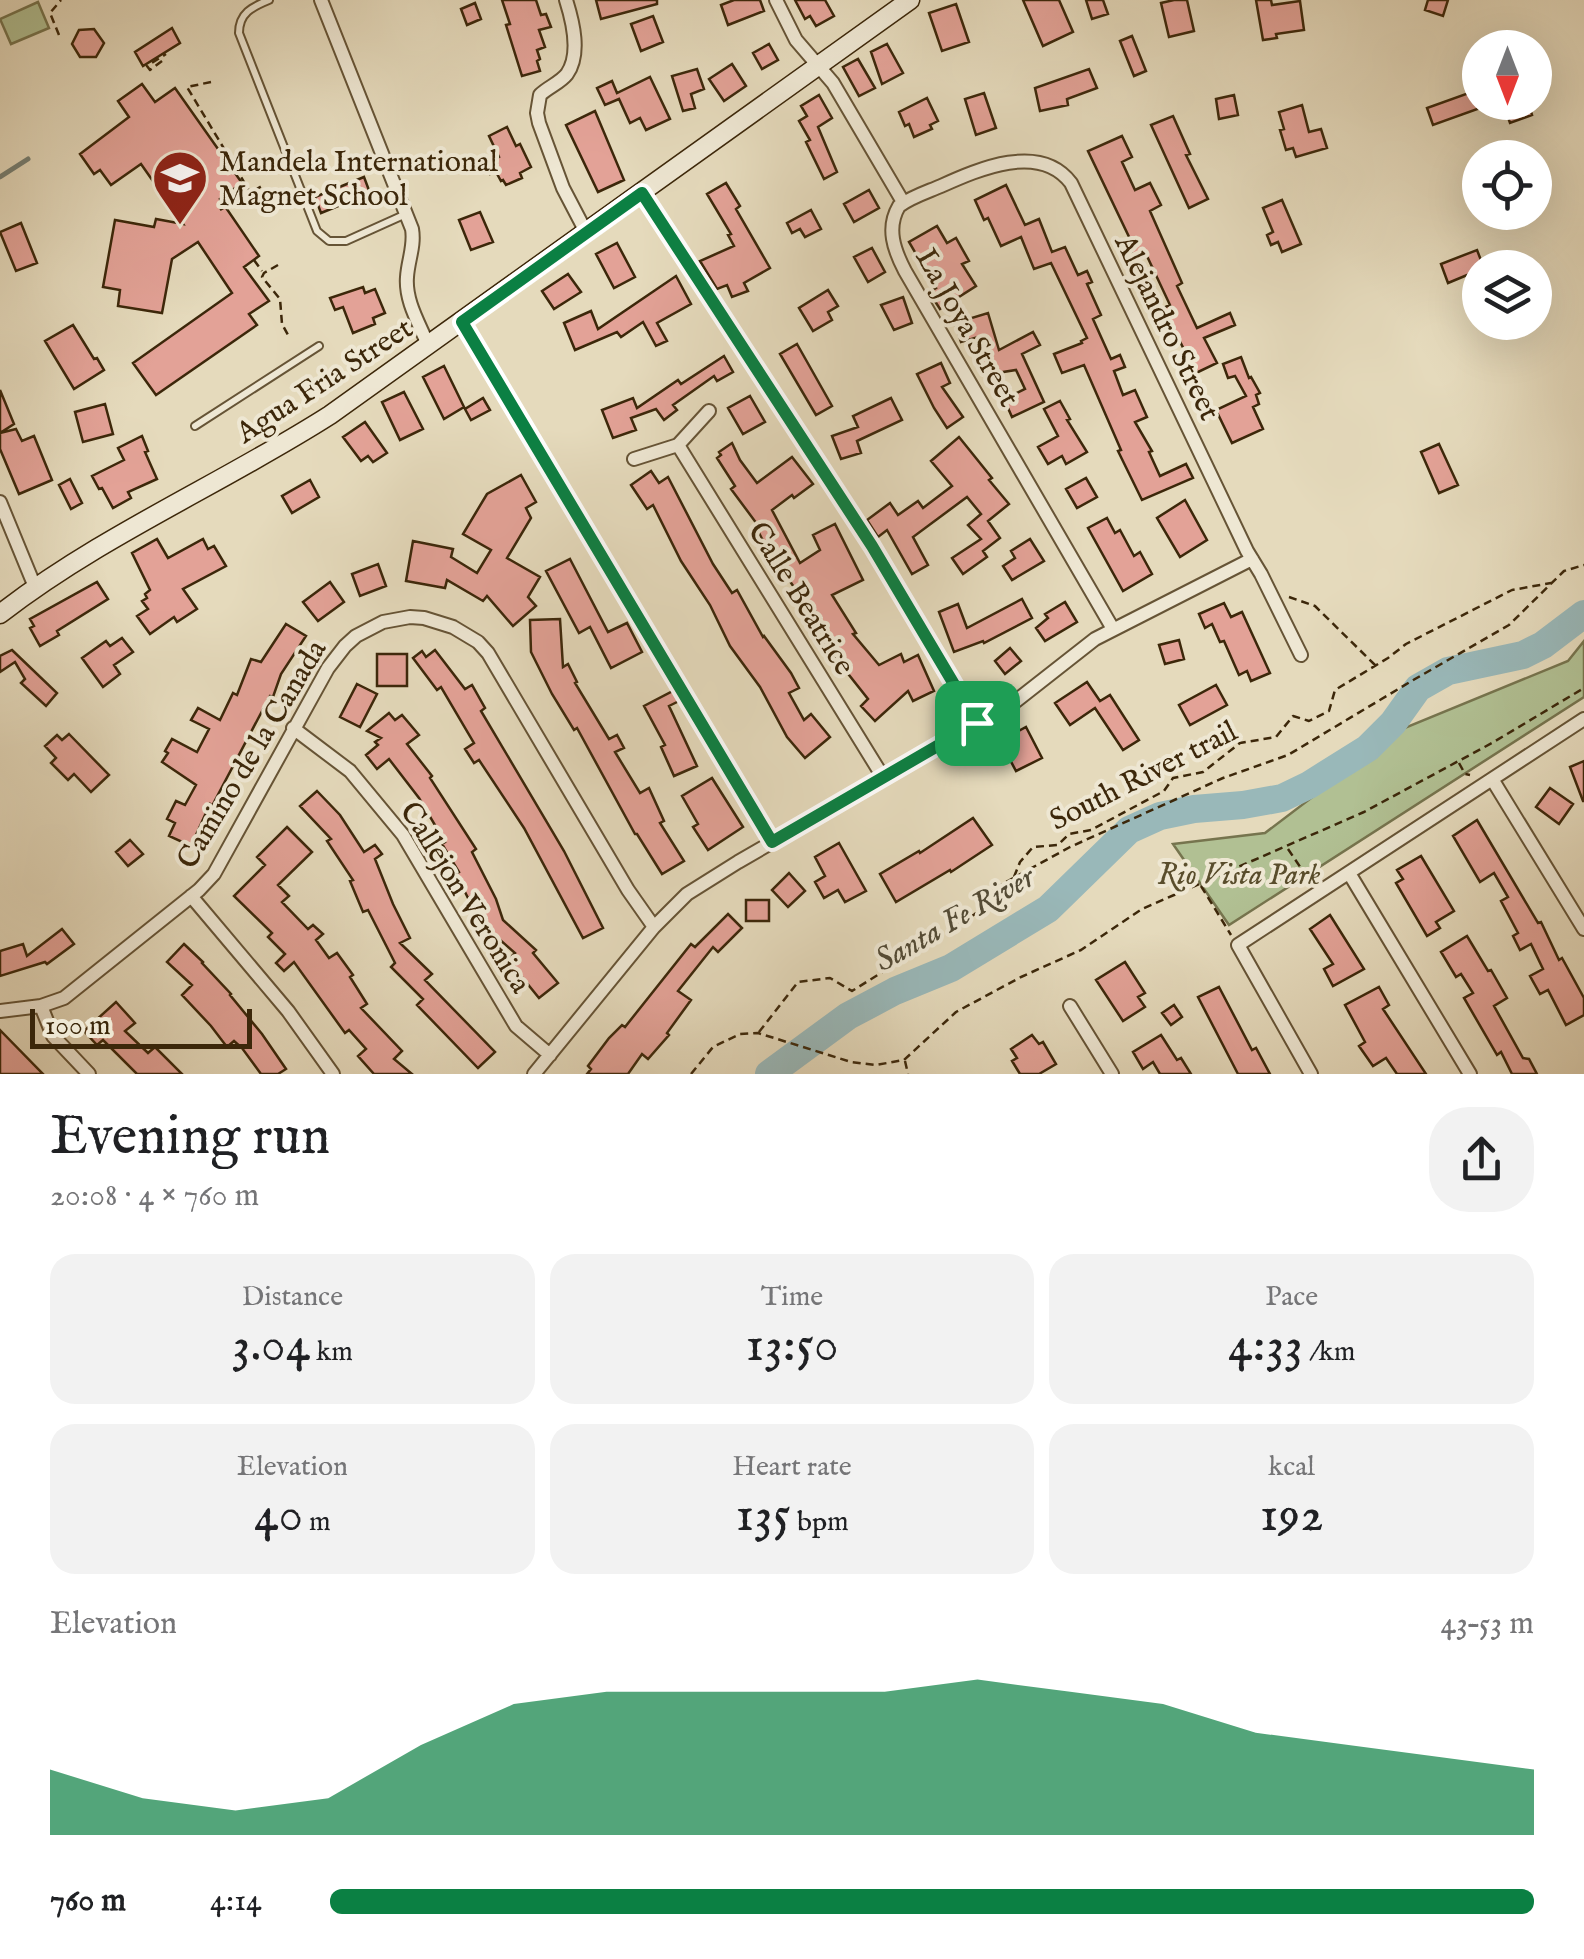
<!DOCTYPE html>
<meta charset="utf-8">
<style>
body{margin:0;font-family:"IM FELL English",serif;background:#f2f2f2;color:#202124;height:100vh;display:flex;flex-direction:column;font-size:38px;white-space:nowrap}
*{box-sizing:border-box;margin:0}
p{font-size:32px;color:#757577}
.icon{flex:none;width:55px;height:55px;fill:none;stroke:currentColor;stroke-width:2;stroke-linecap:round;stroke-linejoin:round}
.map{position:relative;height:1074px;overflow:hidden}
.sheet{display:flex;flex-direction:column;background:#fff;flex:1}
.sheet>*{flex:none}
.needle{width:65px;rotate:180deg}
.tools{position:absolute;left:1462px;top:30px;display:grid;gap:20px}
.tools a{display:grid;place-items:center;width:90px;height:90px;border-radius:50%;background:#fff;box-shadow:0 10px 40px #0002;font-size:50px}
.scale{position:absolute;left:30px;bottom:25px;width:222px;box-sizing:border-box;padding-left:10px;border:5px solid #3c270a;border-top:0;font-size:28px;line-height:35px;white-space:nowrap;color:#3c270a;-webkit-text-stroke:8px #eee7d3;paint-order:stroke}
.pin{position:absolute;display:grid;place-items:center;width:85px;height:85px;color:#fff;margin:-42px;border-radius:20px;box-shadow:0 5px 15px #0006}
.round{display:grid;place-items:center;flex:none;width:105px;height:105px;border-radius:40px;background:#f2f2f2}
.overview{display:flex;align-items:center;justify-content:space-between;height:170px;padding:0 50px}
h1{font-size:55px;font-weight:600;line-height:75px}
.metrics{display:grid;grid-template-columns:repeat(3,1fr);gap:15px;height:170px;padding:10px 50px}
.metrics div{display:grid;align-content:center;border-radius:25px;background:#f2f2f2;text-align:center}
.metrics b{font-size:50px;font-weight:600}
.metrics small{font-size:28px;font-weight:400}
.metrics p{font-size:28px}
.chart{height:280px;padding:20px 50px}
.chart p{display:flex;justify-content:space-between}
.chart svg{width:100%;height:180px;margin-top:10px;fill:#0b8043;opacity:.7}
ul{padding:0 50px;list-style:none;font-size:32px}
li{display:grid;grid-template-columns:160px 120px 1fr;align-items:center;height:75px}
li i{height:25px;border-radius:12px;background:#0b8043}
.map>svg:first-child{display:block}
.park{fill:#b1c093;stroke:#76744e;stroke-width:2.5}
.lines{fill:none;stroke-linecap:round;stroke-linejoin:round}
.stream{stroke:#747e73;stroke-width:5}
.river{stroke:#99b8b9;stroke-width:28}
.building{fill:#e3a297;stroke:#3c270a;stroke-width:2.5}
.lane-casing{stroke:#665436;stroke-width:10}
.street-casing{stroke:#665436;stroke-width:16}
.secondary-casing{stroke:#3c270a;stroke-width:21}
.path{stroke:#3c270a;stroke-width:2.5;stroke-dasharray:8 5;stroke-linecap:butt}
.lane{stroke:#eee7d3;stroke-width:6}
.street{stroke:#eee7d3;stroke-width:12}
.secondary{stroke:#eee7d3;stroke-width:18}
.route-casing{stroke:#fff;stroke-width:20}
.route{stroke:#0b8043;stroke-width:12}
.labels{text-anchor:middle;stroke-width:8;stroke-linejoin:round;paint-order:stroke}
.poi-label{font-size:30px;fill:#3c270a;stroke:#eee7d3;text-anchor:start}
.street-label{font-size:30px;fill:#3c270a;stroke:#eee7d3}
.park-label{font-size:30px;font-style:italic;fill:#594d2c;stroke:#eee7d3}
.water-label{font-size:32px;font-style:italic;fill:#534b36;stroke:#eee7d3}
</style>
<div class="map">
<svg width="1584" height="1074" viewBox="0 0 1584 1074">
<rect width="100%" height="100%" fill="#e5dabc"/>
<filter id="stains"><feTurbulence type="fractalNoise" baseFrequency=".002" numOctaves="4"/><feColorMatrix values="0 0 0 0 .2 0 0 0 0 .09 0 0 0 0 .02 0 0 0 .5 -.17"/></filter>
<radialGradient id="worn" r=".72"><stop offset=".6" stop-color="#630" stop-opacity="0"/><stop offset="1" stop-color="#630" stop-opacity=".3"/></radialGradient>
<!-- park -->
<path class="park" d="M38,2L49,28L11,44L0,19Z
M1584,641V697L1229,925L1173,844L1265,833L1402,729L1568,661Z"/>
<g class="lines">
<!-- stream -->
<path class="stream" d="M0,177L28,159"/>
<!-- river -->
<path class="river" d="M769,1074L848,1016L895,991L951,968L1048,909L1129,830L1160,816L1194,809L1243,805L1282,798L1309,785L1368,748L1393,723L1418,688L1448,671L1523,655L1543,645L1584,614"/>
</g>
<!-- building -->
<path class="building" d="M502,0H536L541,15L546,14L551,27L539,30L545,47L537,50L540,59L537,61L540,71L522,76L506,25L510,24Z
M596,0H657V4L601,19Z
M734,0H760L764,11L728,25L721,5Z
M795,0H825L834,16L816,26L810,16L805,19Z
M1023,0H1059L1073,32L1043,46Z
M1086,0H1103L1108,14L1092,19Z
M1174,0H1187L1194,31L1169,37L1161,3Z
M1256,0H1271L1272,5L1300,1L1304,30L1276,34L1277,38L1263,40Z
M1428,0H1448L1443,16L1425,10Z
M475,3L481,19L467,25L461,9Z
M956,4L969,42L942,51L929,13Z
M653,16L663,42L641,51L631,24Z
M172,28L180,43L143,66L135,52Z
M94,29L104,43L96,57H80L72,44L79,30Z
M1132,36L1146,71L1134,76L1120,41Z
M769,44L778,60L762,69L753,53Z
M887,44L903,73L882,84L871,52Z
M858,59L875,88L859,96L843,67Z
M732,64L746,86L724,101L709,79Z
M697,69L704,89L691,94L695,108L683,111L672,76Z
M1089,69L1097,88L1067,99L1068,105L1040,111L1035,88Z
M650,77L670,119L646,130L640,118L630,123L619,99L605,105L597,88L612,81L617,93Z
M142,84L155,102L175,88L242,183L220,199L259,256L244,267L269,301L249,314L257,325L156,395L133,363L232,293L198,242L172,259L162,313L118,306L120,290L103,287L115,220L154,227L156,219L183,224L141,164L111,185L100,170L94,174L80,154L129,117L118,101Z
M1477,90L1483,107L1433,125L1427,108Z
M984,93L996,128L976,135L965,99Z
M819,95L832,118L818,127L837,172L824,179L806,142L810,140L799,121L807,116L801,106Z
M1234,95L1238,115L1219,119L1216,99Z
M927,98L938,121L930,125L932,129L914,137L909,124L905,126L899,112Z
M1513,102H1528L1532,115L1510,123L1504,106Z
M1302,105L1309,132L1321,129L1327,148L1296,157L1293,148L1286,150L1280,130L1284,129L1279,112Z
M595,111L624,180L598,192L566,125Z
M1173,116L1190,154L1186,155L1208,199L1189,208L1151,125Z
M507,127L516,146L520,144L531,167L520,173L522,178L506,185L503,180L501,181L496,172L490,174L485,164L499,157L489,136Z
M1122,136L1132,157L1122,162L1135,190L1150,183L1161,205L1150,211L1182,283L1177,286L1197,328L1230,313L1235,325L1204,338L1217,363L1196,373L1163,308L1170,305L1146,254L1135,259L1126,240L1130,239L1088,151Z
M364,177L370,193L321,213L315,197Z
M726,183L740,206L736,209L770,268L744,283L748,291L732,297L727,285L717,289L700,261L734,246L728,235L731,234L707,194Z
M1006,185L1025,225L1039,219L1052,252L1065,247L1078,275L1087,271L1092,282L1087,284L1101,315L1093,319L1111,359L1120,355L1125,367L1114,371L1123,395L1135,390L1147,417L1135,422L1152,451L1149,452L1160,476L1186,464L1193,478L1142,500L1118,451L1121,450L1084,365L1062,373L1054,354L1082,343L1081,341L1087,338L1051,263L1034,269L1021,237L1001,246L988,218L984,220L975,200Z
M869,190L879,208L854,222L844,204Z
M1282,200L1301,244L1282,252L1278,242L1271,245L1267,235L1273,232L1263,208Z
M811,210L821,229L805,237L800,229L792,233L787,223Z
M480,212L493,242L471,250L459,220Z
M21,223L37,263L16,271L0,232Z
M937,226L947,243L956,238L969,261L962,264L976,286L940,309L929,292L936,288L909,242Z
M617,243L635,277L614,288L596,254Z
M872,248L885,272L868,282L854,257Z
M1477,250L1484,268L1448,283L1441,264Z
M568,274L581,292L554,309L542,291Z
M676,276L691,304L657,323L667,341L656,346L643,322L621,337L617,332L575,350L564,323L591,311L598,329Z
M363,287L365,293L375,289L385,313L373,318L375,324L353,333L343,307L335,310L330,298Z
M828,290L838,306L828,312L832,320L813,331L799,308Z
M903,297L912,323L894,330L881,305Z
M988,313L999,350L1033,332L1040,345L1022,354L1044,402L1012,417L1004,399L1025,389L1016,370L984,375L978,337L961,342L955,323Z
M73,325L94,359L97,358L104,370L74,389L45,341Z
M797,344L832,406L816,415L780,354Z
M724,356L733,372L717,381L714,376L673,405L677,410L664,420L656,409L631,418L636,430L613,438L602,410L633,398L637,408L678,380L681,384Z
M1241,357L1249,378L1251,377L1260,393L1256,395L1259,404L1253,407L1263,429L1232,443L1216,410L1246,396L1235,376L1228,378L1223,364Z
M941,363L950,383L942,387L963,417L947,428L934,408L917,374Z
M444,366L464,407L444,419L423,377Z
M0,390L14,424L0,433Z
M404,392L423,429L400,440L382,402Z
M750,396L765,422L743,434L728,408Z
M483,398L490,410L471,420L465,409Z
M891,398L902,420L857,441L861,453L841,459L832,436L858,427L853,416Z
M1060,401L1070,419L1067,420L1087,452L1066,464L1062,456L1048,464L1038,447L1058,436L1044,409Z
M105,404L113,434L83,442L75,412Z
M365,422L387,453L373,462L368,456L361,461L343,437Z
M16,429L22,441L34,436L52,480L19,494L0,449V433Z
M142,436L148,451L145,452L157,479L128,492L131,498L113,508L102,488L99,489L92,476L124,460L118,448Z
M959,437L992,478L989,480L1009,504L988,521L1000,538L983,551L987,557L963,574L952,558L981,539L968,525L981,514L967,497L913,537L928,565L912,574L887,530L878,537L867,520L890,503L898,515L918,501L923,508L952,486L931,461Z
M732,443L740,460L757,483L792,457L813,484L794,498L792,495L772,510L800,563L820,550L813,535L835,524L863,580L832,595L856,633L853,634L879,665L901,654L904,662L918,655L934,691L913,701L908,691L875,721L861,706L868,699L834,656L823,638L830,634L812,606L808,608L779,565L776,566L757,529L760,528L731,489L735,486L717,458L721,455L719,452Z
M1439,444L1458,485L1439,493L1421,452Z
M651,471L659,483L668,477L713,564L732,593L737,590L763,637L764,636L791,673L799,688L789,693L804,720L811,714L830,737L805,758L787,737L760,687L730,646L710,605L681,561L653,505L647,509L631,485Z
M521,475L536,502L526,508L531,518L507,558L540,577L528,597L536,606L513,626L487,596L483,601L447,580L445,588L406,581L413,541L453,549L451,557L477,573L491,550L463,534L487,494Z
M1086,478L1097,497L1077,508L1066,489Z
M70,479L82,503L71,509L59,485Z
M310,480L319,497L292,513L282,496Z
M1185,500L1207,540L1180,557L1157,518Z
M1107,518L1115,533L1120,530L1134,556L1140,552L1152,574L1123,591L1088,528Z
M157,539L168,558L203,539L208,549L214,546L226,566L183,589L197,609L177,622L174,617L150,634L137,616L148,609L142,601L147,598L145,594L150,590L132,553Z
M1030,539L1044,561L1012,580L1003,566L1015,558L1011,551Z
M570,559L608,632L627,623L642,652L611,668L590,627L579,633L546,571Z
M378,564L386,586L360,596L352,574Z
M97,582L108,599L57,631L59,635L40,646L30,628L34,626L30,619Z
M330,582L344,602L318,621L303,602Z
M1022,599L1032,618L984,643L983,641L954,652L939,612L958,604L967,628Z
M1065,602L1077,622L1045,641L1036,628L1048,618L1045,614Z
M1224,603L1231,617L1242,612L1270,673L1251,681L1247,671L1239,675L1224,641L1220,642L1212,624L1205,628L1199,614Z
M560,619L563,667L568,664L577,682L575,683L609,739L617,735L624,748L615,752L640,793L649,788L664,821L660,823L684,861L662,874L637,834H635L577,728L574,730L552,694L531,652L530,620Z
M286,624L306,636L281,674L273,697L270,696L212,806L210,804L191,846L169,836L175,823L167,819L176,801L185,805L196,785L162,762L168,753L165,751L172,739L197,752L209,729L191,720L198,708L220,720L233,693L237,695L251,659L261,662Z
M122,638L133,652L114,665L120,674L103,687L82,658L106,641L110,646Z
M1179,640L1184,659L1165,664L1159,645Z
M1010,648L1021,661L1005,674L995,661Z
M12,650L57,693L46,706L21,683L25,679L15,662L0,672V656Z
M435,650L465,689L472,685L485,708L481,711L564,851L603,928L583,938L524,828L479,760L474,763L465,749L474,743L441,687L437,690L413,658L422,651L426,657Z
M377,654H407V686H377Z
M1087,682L1100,701L1110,695L1139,740L1123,750L1095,708L1070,725L1055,703Z
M357,684L377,694L360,727L340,717Z
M1216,685L1227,705L1190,725L1179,705Z
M673,691L679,701L669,706L697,766L674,776L661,747L665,745L644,706Z
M389,713L395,720L402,715L419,735L407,744L432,776L430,778L476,849L472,852L496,899L503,920L536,950L533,953L558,983L539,998L517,971L505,963L515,953L491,932L489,933L475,894L468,898L456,874L459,872L442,844L445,842L419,798L389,759L377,769L366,755L378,745L375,742L381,738L367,731Z
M1026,727L1042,758L1016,771L1000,741Z
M69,734L109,775L91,792L74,774L68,780L51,763L56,758L45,746L57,735L62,740Z
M1584,761V801H1583L1570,767Z
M712,778L743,827L708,850L693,827L698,824L682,796Z
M1550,788L1573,804L1559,824L1536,807Z
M317,791L340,815L364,852L375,845L382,854L375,859L393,904L410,938L400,943L432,974L425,980L495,1052L478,1068L417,1005L423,999L391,967L395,963L368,910L363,912L350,881L353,880L327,841L331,839L300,806Z
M973,818L992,845L951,872L950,870L896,902L880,874L919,851L920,853Z
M1477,820L1538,923L1541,922L1559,960L1562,958L1584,998V1015L1566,1025L1548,990L1540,994L1530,976L1543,969L1531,944L1520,950L1513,936L1518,933L1501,901L1508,897L1494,873L1480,882L1453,836Z
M287,827L312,852L278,885L289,896L282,902L308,929L313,925L323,934L316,940L329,958L337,953L353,975L350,977L367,1004L361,1008L402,1051L394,1059L412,1074H374L358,1056L366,1049L349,1030L345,1033L294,962L284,971L276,963L285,954L268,937L272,933L234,896L265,865L257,857Z
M130,840L143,854L128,866L116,852Z
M839,843L866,891L845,902L838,890L824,898L815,882L825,876L815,857Z
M1421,856L1454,911L1436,922L1440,928L1427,936L1396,883L1403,879L1397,870Z
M789,873L805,891L788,907L772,890Z
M746,900H769V921H746Z
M728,914L742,928L718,952L713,947L678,991L691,1000L667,1033L669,1035L648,1059L642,1054L628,1074H587L591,1069L588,1066L609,1038L622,1025L625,1027L691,944L695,947Z
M1330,915L1364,969L1333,986L1324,969L1333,964L1310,929Z
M62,929L74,944L47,964L45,962L0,976V951L23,944L27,956Z
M1467,936L1488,971L1491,970L1507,998L1494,1006L1523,1058L1529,1059L1537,1074H1512L1501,1052L1497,1055L1464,998L1473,993L1461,974L1456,977L1441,952Z
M184,944L203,962L202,963L231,994L230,995L262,1034L286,1069L278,1074H261L242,1048L234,1041L227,1047L211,1026L182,995L192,985L167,962Z
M1125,962L1145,993L1138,997L1145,1007L1123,1021L1096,980Z
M1219,987L1252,1050L1256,1048L1270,1074H1238L1198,997Z
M1379,987L1389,1005L1383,1009L1426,1074H1397L1386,1058L1373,1066L1359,1046L1365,1042L1345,1005Z
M116,1002L135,1023L125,1031L148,1053L155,1047L182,1074H137L103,1040L97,1045L84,1031Z
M1174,1005L1182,1017L1171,1025L1162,1013Z
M0,1030L43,1074H0Z
M1032,1035L1039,1044L1043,1042L1056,1064L1039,1074H1020L1012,1061L1017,1058L1011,1049Z
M1161,1035L1177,1060L1181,1058L1191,1074H1160L1153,1062L1143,1069L1133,1052Z"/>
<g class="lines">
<!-- lane casing -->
<g class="lane-casing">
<path id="lane" d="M269,0C252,7 239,13 239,33L317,231L329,241H346L406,214
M463,323L771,840
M195,426L319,346"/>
</g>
<!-- street casing -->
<g class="street-casing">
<path id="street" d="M321,0L412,229C415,246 408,260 407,277C405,301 419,323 428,345
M566,0C573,22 581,54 567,74C560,83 548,87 540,95L537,113L539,123L563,188L586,232
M776,0L796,40L833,83L903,202
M642,193L872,546L977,723
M678,445L883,777
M634,459L678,445L709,411
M0,502L35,587
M1113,629L905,271C894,250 886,228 899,206C911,197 927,192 941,186C979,169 1040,142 1071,183L1247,551L1261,574L1301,655
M293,728L350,771L403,835L516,1026L550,1055
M1492,779L1584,929
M1349,873L1470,1074
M191,896L288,1011L333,1074
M41,1006L53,1036L89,1074
M1070,1006L1112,1074
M0,1011L41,1006L64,998L199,890L214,874L328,668L345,646L356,636L383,622L410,617L424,618L453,627L478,642L488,653L628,890L654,927
M534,1074L654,927L687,894L738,862L1016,701L1095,639L1252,559
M1311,1074L1238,945L1584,719"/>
</g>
<!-- secondary casing -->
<g class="secondary-casing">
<path id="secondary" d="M0,614C102,535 222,484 330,415L910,0"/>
</g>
<!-- path -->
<path class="path" d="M59,35L50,13L61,0
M162,61L150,70L147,66L166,54
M211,82L187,87L250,192
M220,210L262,186
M254,260L262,271
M278,265L264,273L262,277L280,299L282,324L288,335
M1289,597L1315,606L1375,665
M1459,763L1465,774L1470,775
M1288,849L1309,880
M1014,877L1020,862L1033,847L1058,845L1069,834L1091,830L1164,791L1173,778L1203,772L1240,743L1276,737L1293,716L1309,721L1329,711L1335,690L1388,658L1406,644L1512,590L1551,583
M1201,886L1231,935
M759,1032L798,982L830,978L852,991L975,914L995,888L1070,847L1223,778L1288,755L1415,679L1509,625L1564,571L1584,565
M905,1061L908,1074
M691,1074L713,1047L740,1034L758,1033L851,1062L876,1065L904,1060L956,1012L1021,977L1081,950L1142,909L1364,812L1492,743L1584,688"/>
<!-- lane -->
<use href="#lane" class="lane"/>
<!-- street -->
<use href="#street" class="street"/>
<!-- secondary -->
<use href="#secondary" class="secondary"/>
</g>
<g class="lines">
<!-- route casing -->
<g class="route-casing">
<path id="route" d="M642,193L872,546L977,723L772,842L462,322Z"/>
</g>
<!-- route -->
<use href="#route" class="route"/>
</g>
<!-- icons -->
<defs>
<g id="school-pin" transform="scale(2.875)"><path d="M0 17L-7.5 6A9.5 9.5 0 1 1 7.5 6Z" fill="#8f2418" stroke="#eee7d3"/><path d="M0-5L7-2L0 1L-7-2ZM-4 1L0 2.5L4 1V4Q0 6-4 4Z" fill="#fff"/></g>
</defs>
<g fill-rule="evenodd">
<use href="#school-pin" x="180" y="178"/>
</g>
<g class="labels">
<!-- poi labels -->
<g class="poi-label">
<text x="219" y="171">Mandela International<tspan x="219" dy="34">Magnet School</tspan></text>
</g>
<!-- street labels -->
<g class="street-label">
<text transform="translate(968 327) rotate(60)" y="10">La Joya Street</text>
<text transform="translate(1168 327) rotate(64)" y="10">Alejandro Street</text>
<text transform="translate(324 380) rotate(-33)" y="10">Agua Fria Street</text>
<text transform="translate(802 598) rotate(58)" y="10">Calle Beatrice</text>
<text transform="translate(251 754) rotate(-59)" y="10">Camino de la Canada</text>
<text transform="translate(1143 775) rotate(-27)" y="10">South River trail</text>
<text transform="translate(466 897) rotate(58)" y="10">Callejon Veronica</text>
</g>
<!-- park labels -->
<g class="park-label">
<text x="1239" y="884">Rio Vista Park</text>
</g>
<!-- water labels -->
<g class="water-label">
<text transform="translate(954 918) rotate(-30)" y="11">Santa Fe River</text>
</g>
</g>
<rect width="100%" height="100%" filter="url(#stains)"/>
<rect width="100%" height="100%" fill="url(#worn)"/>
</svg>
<div class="tools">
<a><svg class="needle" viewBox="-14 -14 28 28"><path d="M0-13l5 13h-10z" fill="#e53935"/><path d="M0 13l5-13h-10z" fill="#757577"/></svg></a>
<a><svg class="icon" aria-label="locate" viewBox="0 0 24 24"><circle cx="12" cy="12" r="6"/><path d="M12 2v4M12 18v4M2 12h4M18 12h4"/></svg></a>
<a><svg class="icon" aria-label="layers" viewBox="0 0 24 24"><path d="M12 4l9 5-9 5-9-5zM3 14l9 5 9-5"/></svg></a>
</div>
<div class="scale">100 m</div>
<div class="pin" style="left:977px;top:723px;background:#1e9e55"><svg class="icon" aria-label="arrive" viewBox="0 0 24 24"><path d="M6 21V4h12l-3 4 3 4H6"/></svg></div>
</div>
<section class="sheet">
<div class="overview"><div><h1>Evening run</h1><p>20:08 · 4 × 760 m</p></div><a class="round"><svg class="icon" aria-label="share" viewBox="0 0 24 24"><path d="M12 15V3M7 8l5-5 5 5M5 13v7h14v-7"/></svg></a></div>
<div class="metrics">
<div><p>Distance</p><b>3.04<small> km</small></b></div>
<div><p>Time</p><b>13:50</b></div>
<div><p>Pace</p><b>4:33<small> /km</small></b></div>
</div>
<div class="metrics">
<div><p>Elevation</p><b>40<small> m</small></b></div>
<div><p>Heart rate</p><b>135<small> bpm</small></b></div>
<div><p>kcal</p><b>192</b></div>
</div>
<div class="chart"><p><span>Elevation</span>43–53 m</p>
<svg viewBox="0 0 160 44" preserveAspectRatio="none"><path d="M0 44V28L10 35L20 38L30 35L40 22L50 12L60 9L70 9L80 9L90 9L100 6L110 9L120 12L130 19L140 22L150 25L160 28V44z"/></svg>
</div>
<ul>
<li><b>760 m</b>4:14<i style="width:100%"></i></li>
</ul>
</section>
